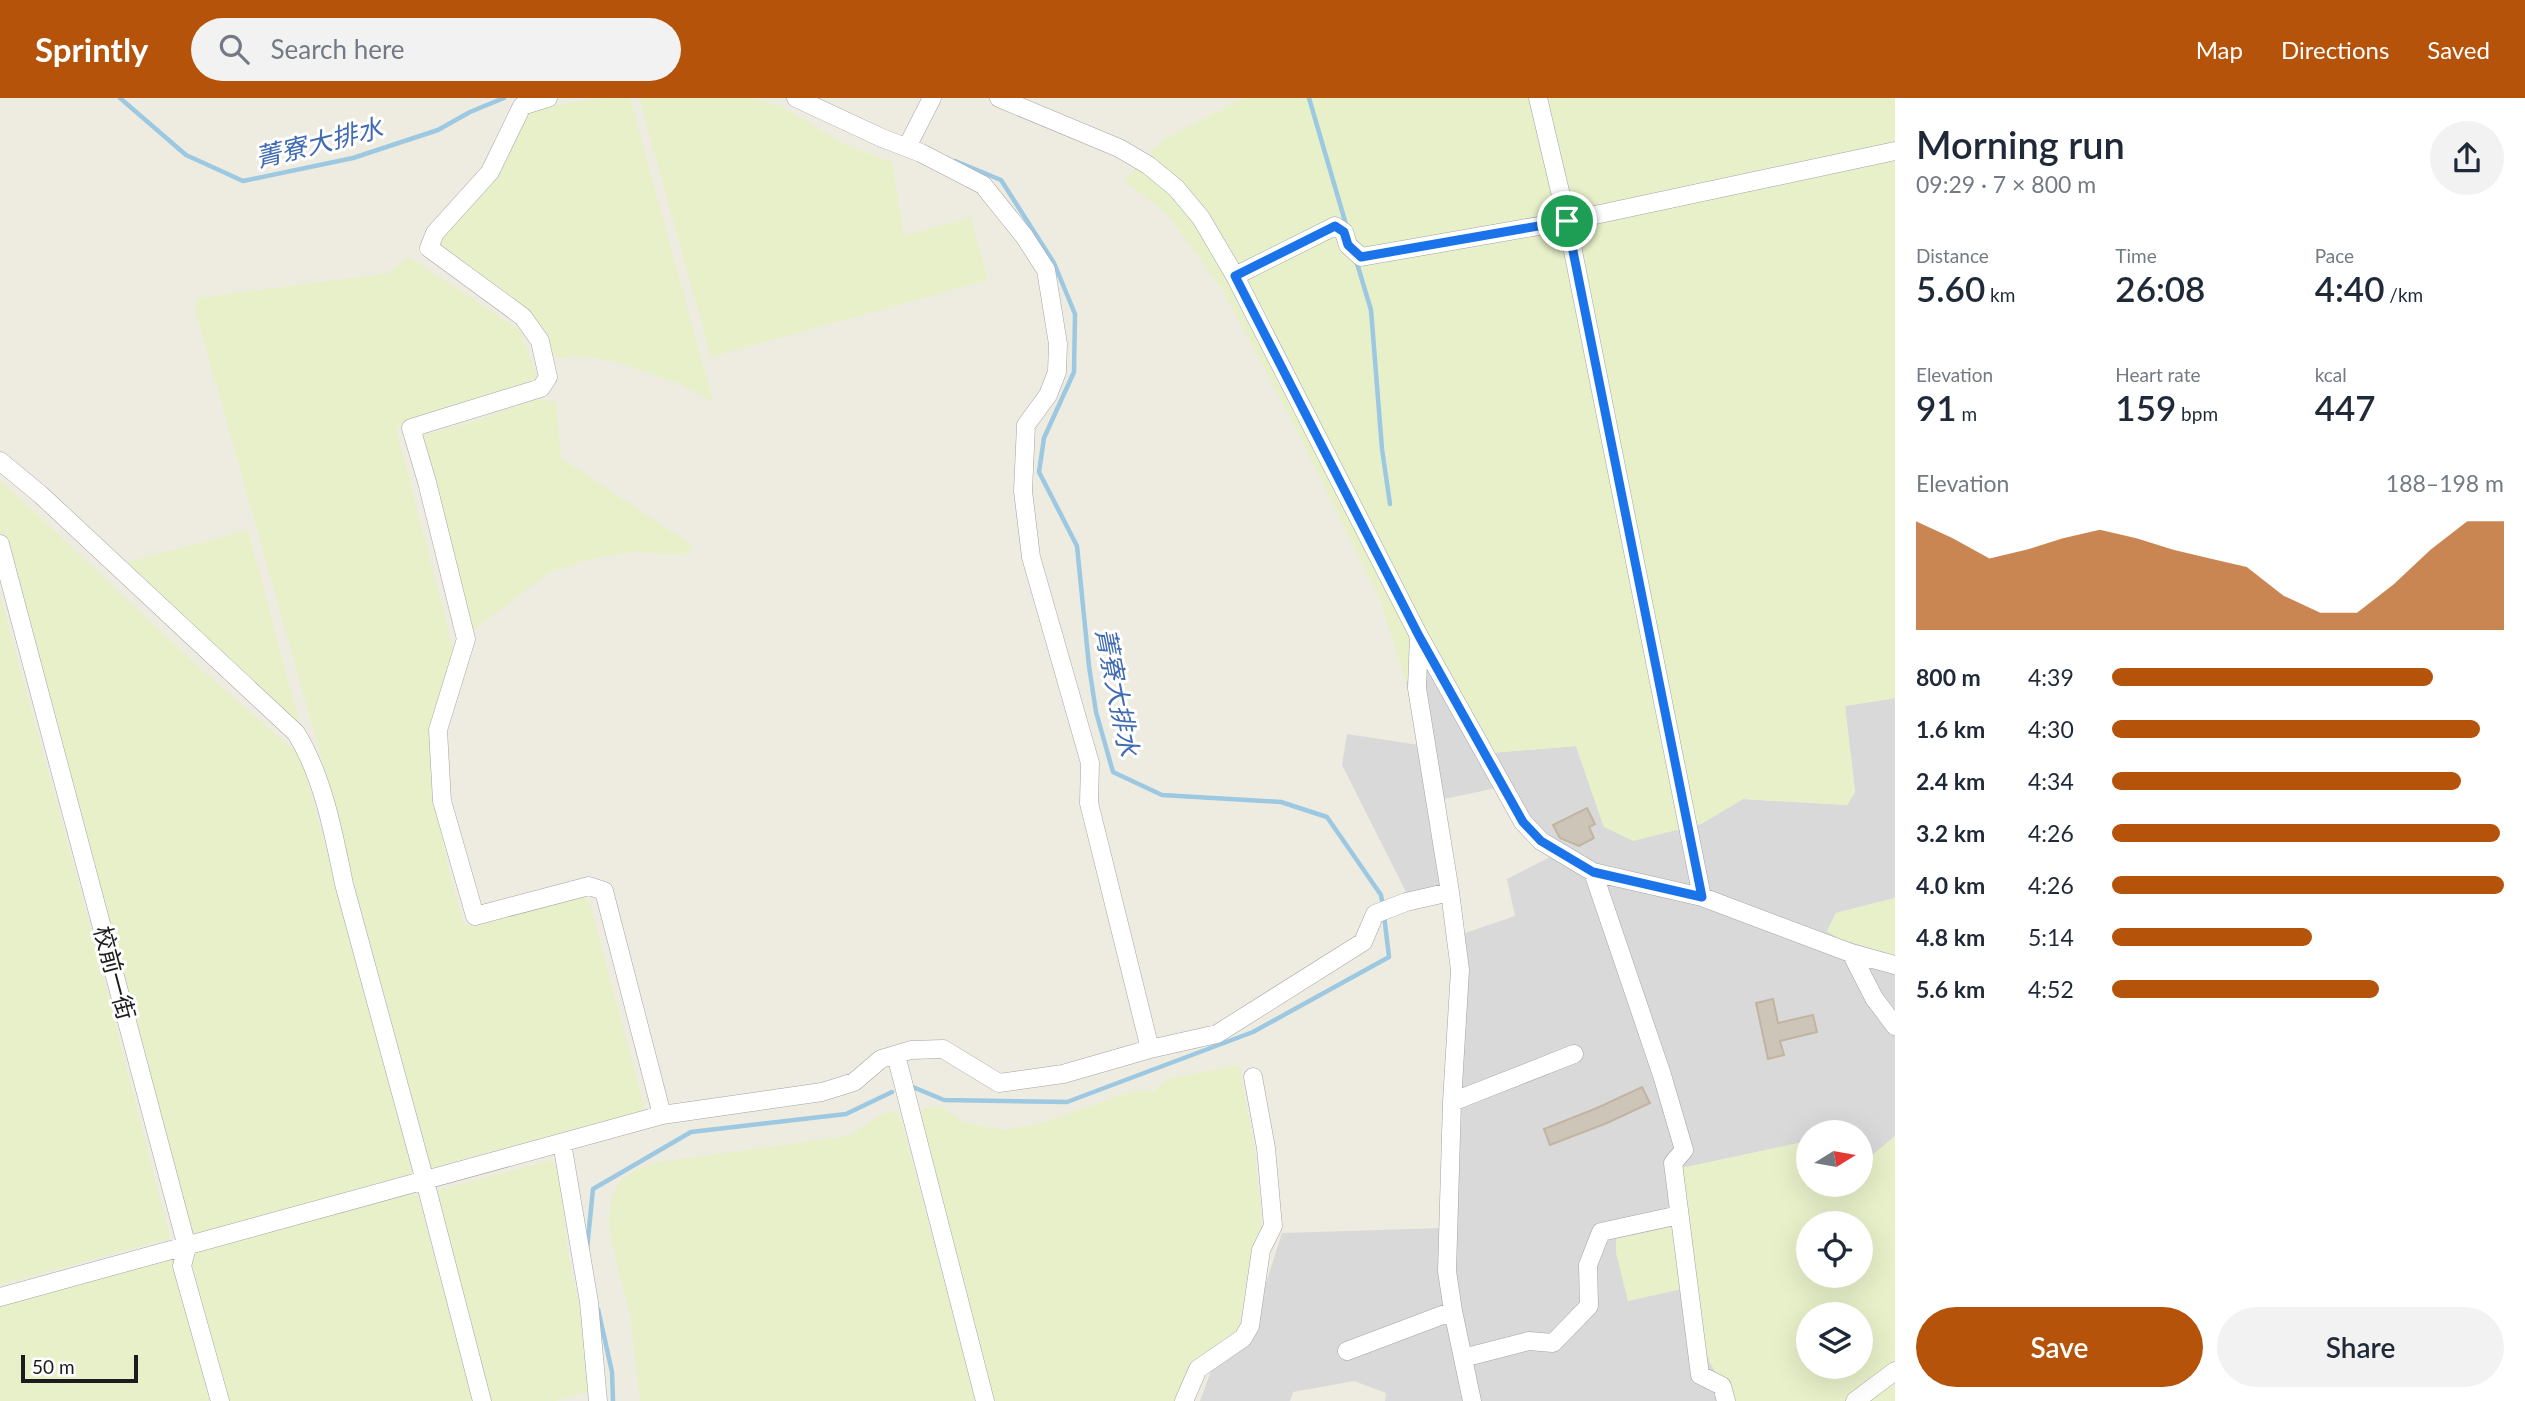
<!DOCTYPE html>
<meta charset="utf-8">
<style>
body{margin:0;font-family:Lato,"Noto Sans TC",sans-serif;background:#f2f2f3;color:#1f2937;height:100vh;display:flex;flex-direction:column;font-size:26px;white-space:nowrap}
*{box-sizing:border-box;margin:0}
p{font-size:23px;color:#747a83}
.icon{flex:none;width:38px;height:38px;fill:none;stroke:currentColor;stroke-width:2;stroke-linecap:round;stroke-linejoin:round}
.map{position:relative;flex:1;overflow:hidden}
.sheet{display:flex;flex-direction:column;background:#fff;width:630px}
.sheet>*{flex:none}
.needle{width:46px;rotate:79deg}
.tools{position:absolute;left:1796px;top:1022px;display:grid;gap:14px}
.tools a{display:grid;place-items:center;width:77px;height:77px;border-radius:50%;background:#fff;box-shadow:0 7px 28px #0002;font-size:35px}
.scale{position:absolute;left:21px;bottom:18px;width:117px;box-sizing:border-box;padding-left:7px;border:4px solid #1c1c1c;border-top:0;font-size:19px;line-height:24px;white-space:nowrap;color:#1c1c1c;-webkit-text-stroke:5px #fff;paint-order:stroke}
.pin{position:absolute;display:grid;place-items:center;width:60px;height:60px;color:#fff;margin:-30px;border:4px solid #fff;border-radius:50%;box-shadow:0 2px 7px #0007}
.round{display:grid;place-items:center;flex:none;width:74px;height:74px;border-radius:37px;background:#f2f2f3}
.headline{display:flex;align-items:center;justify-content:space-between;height:119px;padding:0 21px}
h1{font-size:38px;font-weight:600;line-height:52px}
.stats{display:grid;grid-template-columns:repeat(3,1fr);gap:10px;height:119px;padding:7px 21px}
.stats div{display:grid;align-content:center}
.stats b{font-size:35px;font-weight:600}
.stats small{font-size:19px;font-weight:400}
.stats p{font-size:19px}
.chart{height:196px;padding:14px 21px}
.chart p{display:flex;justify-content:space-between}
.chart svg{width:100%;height:126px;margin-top:7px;fill:#b45309;opacity:.7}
.button{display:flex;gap:14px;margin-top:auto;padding:14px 21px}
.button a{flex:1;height:80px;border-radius:42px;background:#b45309;color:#fff;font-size:28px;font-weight:600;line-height:80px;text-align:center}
.button a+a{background:#f2f2f3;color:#1f2937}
ul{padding:0 21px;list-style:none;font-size:23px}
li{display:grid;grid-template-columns:112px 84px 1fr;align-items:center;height:52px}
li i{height:18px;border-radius:9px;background:#b45309}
header{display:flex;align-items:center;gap:42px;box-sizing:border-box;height:98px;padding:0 35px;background:#b45309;color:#fff}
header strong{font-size:33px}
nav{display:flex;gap:38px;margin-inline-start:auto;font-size:24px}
.search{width:490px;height:63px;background:#f2f2f3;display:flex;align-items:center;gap:18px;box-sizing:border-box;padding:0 24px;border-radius:38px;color:#747a83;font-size:26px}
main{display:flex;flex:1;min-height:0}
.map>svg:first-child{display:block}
.residential{fill:#dad9d9}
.farmland{fill:#e8f0c9;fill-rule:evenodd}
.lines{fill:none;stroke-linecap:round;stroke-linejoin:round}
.stream{stroke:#9cc8e1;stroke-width:4.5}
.building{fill:#cec5b9;stroke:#c1b4a1;stroke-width:2}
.minor-casing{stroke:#a3a3a3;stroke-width:19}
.minor{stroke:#fff;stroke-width:18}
.route-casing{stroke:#fff;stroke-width:14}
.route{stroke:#1a73e8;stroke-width:9}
.labels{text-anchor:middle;stroke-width:6;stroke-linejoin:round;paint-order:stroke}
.street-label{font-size:24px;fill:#1c1c1c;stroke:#fff}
.water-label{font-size:26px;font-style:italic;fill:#406bb3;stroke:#fff}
</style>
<header>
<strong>Sprintly</strong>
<div class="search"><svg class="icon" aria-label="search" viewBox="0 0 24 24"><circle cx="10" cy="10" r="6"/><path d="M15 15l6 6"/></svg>Search here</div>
<nav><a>Map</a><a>Directions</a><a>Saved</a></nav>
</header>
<main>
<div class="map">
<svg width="1895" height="1303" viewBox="0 0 1895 1303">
<rect width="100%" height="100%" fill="#eeece0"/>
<!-- residential -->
<path class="residential" d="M1434,567L1491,655L1576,648L1604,729L1701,726L1743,701L1847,707L1855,694L1845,608L1895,600V800L1836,815L1827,833L1840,841L1895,857V1038L1868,1061L1860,1051V1034H1808V1043L1677,1071L1679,1117L1671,1129L1687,1190L1732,1303H1385L1386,1295L1354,1283L1293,1294L1290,1303H1200L1211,1273L1248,1241L1282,1135L1441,1130L1459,837L1515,818L1507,781L1556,756L1506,688L1439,702L1441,787L1408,798L1342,667L1347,636L1419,647L1406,584Z"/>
<!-- farmland -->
<path class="farmland" d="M603,0H630L713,304L680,286L620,265L586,258L558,260L544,252L535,223L430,149L525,15L537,10Z
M639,0H751L780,8L844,46L892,64L904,138L971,119L988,182L711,259Z
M1243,0H1895V600L1845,608L1855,694L1847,707L1743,701L1701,726L1633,743L1604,729L1576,648L1491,655L1433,568L1406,584L1381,504L1296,331L1224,194L1169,118L1124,82L1164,41Z
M409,159L520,232L537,278L529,292L396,330L453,551L433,690L450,778L464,826L474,829L581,798L589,802L645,1012L431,1070L380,889L337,716L195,211L198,200L389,175Z
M534,301L556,304L561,360L693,448L685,457L633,454L590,461L549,475L464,539L413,340L479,322Z
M0,382L206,576L301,658L413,1071L406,1080L185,1138L0,436Z
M248,432L306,650L122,472L128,464Z
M0,496L94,842L170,1140L0,1187Z
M1895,800V857L1840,841L1827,833L1836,815Z
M1239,967L1255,1053L1262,1132L1251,1156L1239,1230L1233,1241L1188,1271L1174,1303H991L916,1019L925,1009H941L964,1024L1002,1032L1045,1024L1131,993L1154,994L1166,981Z
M886,1014L897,1015L902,1025L976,1303H640L630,1216L616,1164L609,1127L611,1103L619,1084L635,1072L657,1064L849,1038Z
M1895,1038V1303H1732L1709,1263L1687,1190L1628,1203L1616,1155V1141L1671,1129L1679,1117L1677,1071L1808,1043V1087H1860V1051L1869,1060ZM1808,1125H1860V1178H1808ZM1808,1216H1860V1269H1808Z
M552,1062L559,1077L568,1155L597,1291L556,1303H488L432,1094Z
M411,1095L418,1098L473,1303H225L186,1159L190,1154Z
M173,1160L209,1303H0V1206Z"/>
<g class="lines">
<!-- stream -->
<path class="stream" d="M120,0L186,57L243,83L353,60L438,32L470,14L504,0
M1309,0L1347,130
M955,63L1001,82L1054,165L1075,216L1074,274L1044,340L1039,374L1077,448L1089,568L1096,614L1113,674L1162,697L1281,704L1327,719L1381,797L1383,808
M1356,162L1371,212L1382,351L1390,406
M908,987L944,1002L1067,1004L1253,934L1389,859L1384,817
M587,1151L593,1091L691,1034L846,1016L892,994
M598,1211L612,1274L613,1303"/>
</g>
<!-- building -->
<path class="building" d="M1587,710L1595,726L1589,729L1594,740L1579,748L1560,740L1553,727Z
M1773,901L1778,925L1813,917L1817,934L1780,943L1784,957L1768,961L1756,905Z
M1642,989L1650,1005L1607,1025L1550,1047L1544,1031L1597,1010Z"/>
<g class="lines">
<!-- minor casing -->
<g class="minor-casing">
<path id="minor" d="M548,0L522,8L490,74L435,135L429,150L523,219L540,243L548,279L541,290L411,330L427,384L466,541L438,632L442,703L475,818L589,788L604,793L662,1017
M796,0L882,40L921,55L983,87L1024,138L1046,172L1058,246L1057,274L1048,297L1026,327L1023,393L1031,459L1090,665L1089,705L1150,951
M999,0L1119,50L1148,67L1176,90L1201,120L1235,178L1419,538L1523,724L1541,743L1593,774L1702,799L1851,855L1895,867
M1538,0L1567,123L1702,799
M907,49L932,0
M1235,178L1335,128L1344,134L1348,147L1361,159L1567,123L1895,53
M0,363L41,397L296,635C323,678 334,737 344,786L425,1083L482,1303
M0,446L187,1149L182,1168L220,1303
M1419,538L1417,590L1450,794L1460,872L1452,1004L1447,1173L1453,1213L1472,1303
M1593,774L1662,977L1684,1052L1673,1065L1700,1277L1722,1288L1726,1303
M1851,855L1874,900L1895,928
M896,957L985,1303
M1452,1004L1574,956
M562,1045L589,1204L598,1303
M0,1199L662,1017L822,994L854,984L881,961L911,952L943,951L999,985L1063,976L1150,951L1217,936L1363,844L1375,816L1406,804L1450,794
M1347,1253L1453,1213
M1463,1260L1529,1243L1553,1245L1589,1208L1588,1167L1601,1134L1679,1117
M1184,1303L1198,1271L1243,1240L1250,1228L1261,1152L1273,1128L1266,1050L1253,979
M1855,1303L1895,1273"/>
</g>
<!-- minor -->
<use href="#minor" class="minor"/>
</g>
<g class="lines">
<!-- route casing -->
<g class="route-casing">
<path id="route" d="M1567,123L1702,799L1593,774L1541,743L1523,724L1419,538L1235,178L1335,128L1344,134L1348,147L1361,159Z"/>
</g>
<!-- route -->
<use href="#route" class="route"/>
</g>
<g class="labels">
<!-- street labels -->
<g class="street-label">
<text transform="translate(114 875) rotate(75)" y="8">校前一街</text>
</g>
<!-- water labels -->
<g class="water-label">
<text transform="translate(319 45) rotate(-14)" y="9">菁寮大排水</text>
<text transform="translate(1117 594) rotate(79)" y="9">菁寮大排水</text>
</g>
</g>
</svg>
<div class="tools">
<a><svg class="needle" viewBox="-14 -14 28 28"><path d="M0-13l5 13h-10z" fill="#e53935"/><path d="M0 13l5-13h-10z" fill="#747a83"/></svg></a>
<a><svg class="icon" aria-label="locate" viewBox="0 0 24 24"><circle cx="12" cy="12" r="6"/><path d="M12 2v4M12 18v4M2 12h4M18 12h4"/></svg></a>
<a><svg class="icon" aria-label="layers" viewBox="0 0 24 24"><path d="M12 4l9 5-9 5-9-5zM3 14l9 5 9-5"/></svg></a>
</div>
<div class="scale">50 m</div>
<div class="pin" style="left:1567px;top:123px;background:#1e9e55"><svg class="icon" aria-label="arrive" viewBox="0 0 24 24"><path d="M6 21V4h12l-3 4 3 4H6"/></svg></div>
</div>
<section class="sheet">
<div class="headline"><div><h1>Morning run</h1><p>09:29 · 7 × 800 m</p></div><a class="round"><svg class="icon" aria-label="share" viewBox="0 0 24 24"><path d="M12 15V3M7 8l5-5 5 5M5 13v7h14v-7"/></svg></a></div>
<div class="stats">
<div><p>Distance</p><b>5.60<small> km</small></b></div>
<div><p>Time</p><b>26:08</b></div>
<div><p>Pace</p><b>4:40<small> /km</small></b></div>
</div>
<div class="stats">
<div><p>Elevation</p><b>91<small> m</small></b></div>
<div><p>Heart rate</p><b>159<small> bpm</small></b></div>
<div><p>kcal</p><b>447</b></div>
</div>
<div class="chart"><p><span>Elevation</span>188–198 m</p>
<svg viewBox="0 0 160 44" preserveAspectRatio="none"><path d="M0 44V6L10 12L20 19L30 16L40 12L50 9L60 12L70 16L80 19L90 22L100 32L110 38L120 38L130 28L140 16L150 6L160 6V44z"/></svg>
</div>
<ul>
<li><b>800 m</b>4:39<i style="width:82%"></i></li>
<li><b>1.6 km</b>4:30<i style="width:94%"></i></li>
<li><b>2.4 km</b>4:34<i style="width:89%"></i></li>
<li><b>3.2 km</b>4:26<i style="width:99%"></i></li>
<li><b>4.0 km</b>4:26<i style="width:100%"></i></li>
<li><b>4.8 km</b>5:14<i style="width:51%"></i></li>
<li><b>5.6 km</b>4:52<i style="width:68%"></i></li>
</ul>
<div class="button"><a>Save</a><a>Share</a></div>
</section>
</main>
